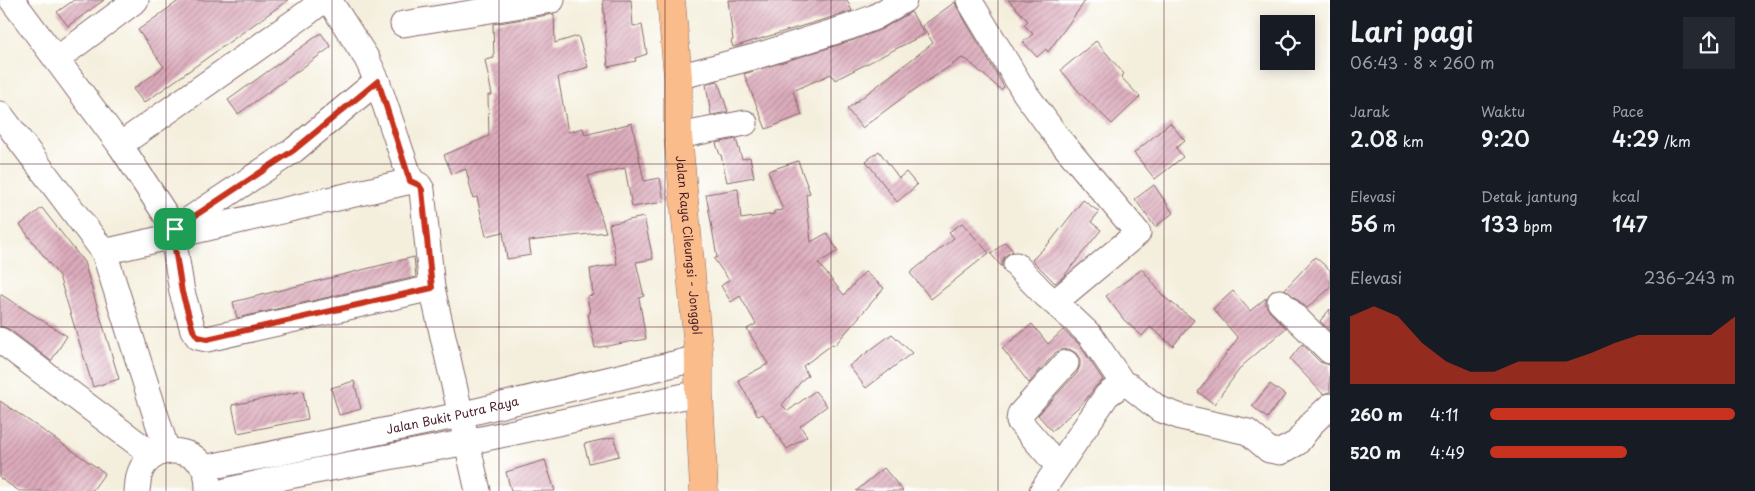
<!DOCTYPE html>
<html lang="id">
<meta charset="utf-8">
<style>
body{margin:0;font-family:"Playpen Sans",sans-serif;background:#242831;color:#f1f3f6;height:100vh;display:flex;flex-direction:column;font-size:19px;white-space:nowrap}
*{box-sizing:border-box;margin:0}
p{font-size:16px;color:#9ea1a6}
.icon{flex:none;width:28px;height:28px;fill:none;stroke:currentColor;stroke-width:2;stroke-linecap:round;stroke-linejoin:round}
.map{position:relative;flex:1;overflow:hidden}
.drawer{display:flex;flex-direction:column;background:#171b24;width:425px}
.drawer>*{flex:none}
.buttons{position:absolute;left:1260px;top:15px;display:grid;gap:10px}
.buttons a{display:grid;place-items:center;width:55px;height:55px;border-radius:0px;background:#171b24;box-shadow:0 2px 12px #0003;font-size:25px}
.pin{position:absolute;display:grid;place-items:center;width:42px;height:42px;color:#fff;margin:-21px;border-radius:10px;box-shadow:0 2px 8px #0006}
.round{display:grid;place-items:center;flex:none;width:52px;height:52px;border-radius:0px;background:#242831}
.head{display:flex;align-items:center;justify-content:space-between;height:85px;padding:0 20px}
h1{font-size:28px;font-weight:600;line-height:38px}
.figures{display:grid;grid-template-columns:repeat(3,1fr);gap:8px;height:85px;padding:5px 20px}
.figures div{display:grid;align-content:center}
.figures b{font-size:21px;font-weight:600}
.figures small{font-size:14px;font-weight:400}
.figures p{font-size:14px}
.chart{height:140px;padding:10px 20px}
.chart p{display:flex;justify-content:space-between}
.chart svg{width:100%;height:90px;margin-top:5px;fill:#c8321e;opacity:.7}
ul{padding:0 20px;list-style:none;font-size:16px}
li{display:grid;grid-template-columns:80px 60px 1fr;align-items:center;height:38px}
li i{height:12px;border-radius:6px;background:#c8321e}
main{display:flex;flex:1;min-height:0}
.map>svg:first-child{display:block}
.building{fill:url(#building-hatch)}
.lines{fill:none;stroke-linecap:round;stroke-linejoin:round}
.minor-casing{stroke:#866869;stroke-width:27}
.major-casing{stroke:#866869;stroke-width:29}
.minor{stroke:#fff;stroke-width:25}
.major{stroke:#fabc8b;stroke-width:28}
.route-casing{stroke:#fff;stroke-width:10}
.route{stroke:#c8321e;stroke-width:6}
.grid{fill:none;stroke:#4a1f2b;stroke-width:1;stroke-opacity:0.55}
.labels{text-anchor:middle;stroke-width:5;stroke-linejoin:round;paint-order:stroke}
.street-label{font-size:12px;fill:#4a1f2b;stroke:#fff}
</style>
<main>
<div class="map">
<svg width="1330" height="491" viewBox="0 0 1330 491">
<defs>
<pattern id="building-hatch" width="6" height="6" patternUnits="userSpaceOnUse" patternTransform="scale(1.25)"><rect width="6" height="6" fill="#dcabbb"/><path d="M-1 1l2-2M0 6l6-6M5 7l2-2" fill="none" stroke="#b48b98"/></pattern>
</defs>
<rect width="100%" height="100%" fill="#fff"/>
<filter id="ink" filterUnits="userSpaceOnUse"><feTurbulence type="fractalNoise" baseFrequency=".02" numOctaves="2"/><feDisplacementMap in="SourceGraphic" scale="10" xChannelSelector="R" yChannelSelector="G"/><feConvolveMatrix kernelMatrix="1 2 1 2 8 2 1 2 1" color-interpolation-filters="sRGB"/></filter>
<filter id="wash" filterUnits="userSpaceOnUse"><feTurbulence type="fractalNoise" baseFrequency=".0096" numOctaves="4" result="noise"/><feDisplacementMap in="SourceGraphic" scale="20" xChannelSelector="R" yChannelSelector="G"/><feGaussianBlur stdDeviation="1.12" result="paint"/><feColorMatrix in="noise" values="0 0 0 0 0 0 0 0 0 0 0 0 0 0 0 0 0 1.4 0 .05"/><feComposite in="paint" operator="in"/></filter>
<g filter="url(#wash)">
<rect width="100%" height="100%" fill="#f4efdd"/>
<g id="blocks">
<!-- building -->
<path class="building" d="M74,0H104L68,26L57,12Z
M180,0H288L144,103L133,89L164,67L138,30Z
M603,0H631L633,26L642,25L647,54L635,58L636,61L608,67Z
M728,0H847L852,11L733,47L731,41L733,40Z
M1008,0H1086L1048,52L1046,49L1037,57L1023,42L1033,34L1024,25L1028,21Z
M955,2L957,7L1004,87L1001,90L966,59L965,60L962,58L905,96L862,128L847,109L933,43L922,26Z
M911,12L925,34L835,80L831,74L793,91L802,115L766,129L744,74L854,40L882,29Z
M554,14L555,43L578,36L588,67L558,77L568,132L583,128L585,135L632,123L644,181L660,178L664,202L632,207L625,168L588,176L606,232L529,241L531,255L507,259L503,232L486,236L477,197L473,198L466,169L452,174L444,155L489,136L488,95H492L485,60L494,58L493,24Z
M321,33L331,47L238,114L228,100Z
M1096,41L1124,74L1121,77L1140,97L1112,124L1080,93L1061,70Z
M718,81L728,112L711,115L706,84Z
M1170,123L1185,141L1176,148L1183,157L1155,179L1134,153Z
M736,139L742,159L750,157L754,177L727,182L721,155H720L716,143Z
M879,151L899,178L906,172L917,185L897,202L866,161Z
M798,161L810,193L806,195L811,242L827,233L838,251L818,263L844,295L865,272L884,288L834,346L833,344L803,366L808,376L804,378L782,405L788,411L815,391L827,406L800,426L807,436L787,449L763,414L758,416L738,380L768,364L747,329L756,324L740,296L731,302L721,286L729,280L714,259L717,257L706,194L738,189L741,219L774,214V211L783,210L768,171Z
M1154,185L1173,213L1155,227L1135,199Z
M1083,200L1099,212L1091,222L1101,230L1064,276L1055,283L1032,260L1051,241Z
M42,208L84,262L119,379L93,387L59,276L20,225Z
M644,217L653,259L636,262L644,296L639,298L646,339L595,348L588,314L590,313L587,296L593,295L590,269L617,264L609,224Z
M962,223L989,253L931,299L910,273L954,238L949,232Z
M1005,242L1013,251L1006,255L1002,261V267L991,254Z
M414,257L416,277L237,318L233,302Z
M1315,257L1330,270V288L1307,308L1285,289Z
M1142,269L1164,297L1194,320L1173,346L1150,327L1142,336L1124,320L1106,296Z
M1233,291L1250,311L1266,298V305L1270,312L1286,328L1242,366L1214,404L1198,392L1238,338L1213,309Z
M0,294L67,336L51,361L9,329L0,326Z
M1330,309V331L1320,321Z
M1032,324L1048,344L1063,330L1079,344L1103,380L1095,387L1085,401L1052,431L1038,415L1077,373L1080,366V359L1076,353L1069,349L1061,350L1055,353L1029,383L1002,348Z
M892,334L912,353L866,388L849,366Z
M1302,344L1320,362L1330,365V392L1323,394L1290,359Z
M354,381L361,409L339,415L331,388Z
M1270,384L1285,395L1267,418L1252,406Z
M303,391L308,419L238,433L232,405Z
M0,401L105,473L92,491H19L0,478Z
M614,437L619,456L589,463L584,444Z
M545,460L555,491H511L506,472Z
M884,468L903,491H856Z"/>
</g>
</g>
<g filter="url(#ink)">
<use href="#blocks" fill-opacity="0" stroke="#866869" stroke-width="1"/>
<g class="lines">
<!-- minor casing -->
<g class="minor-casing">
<g id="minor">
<path d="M12,0L120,145L175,229L173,236L182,292L193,330L198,337L207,339L432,288L478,491"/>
<path d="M329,0L367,59L377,81L411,181"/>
<path d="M969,0L1025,93L1058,138L1138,233L1055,302"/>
<path d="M403,24L552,0"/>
<path d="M57,59L136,0"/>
<path d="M678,77L757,56L849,27L875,17L904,0"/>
<path d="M0,114L104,252L167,451"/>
<path d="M678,136L745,123"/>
<path d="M120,145L307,13L323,0"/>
<path d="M175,229L294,150L377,81"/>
<path d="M104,252L411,181L419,185L422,190L432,288"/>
<path d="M1016,265L1042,292L1073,319L1090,335L1124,385"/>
<path d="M1280,302L1330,351"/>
<path d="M0,340L154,456"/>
<path d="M1058,466L1019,421L1020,414L1066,363"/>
<path id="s1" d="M204,468L460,415L699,358"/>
<path d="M137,491C138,482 138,473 144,465C158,445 192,447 204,468C208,475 208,483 208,491"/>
<path d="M226,491L284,477L467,442L699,393"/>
<path d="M1042,491L1107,395L1118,387L1124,385L1130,386L1159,409L1181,417L1248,432L1269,450L1280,452L1297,443L1313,422L1330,406"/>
</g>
</g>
<!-- major casing -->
<g class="major-casing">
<g id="major">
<path id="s2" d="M671,0L678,77V136L699,358V393L704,491"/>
</g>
</g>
<!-- minor -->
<use href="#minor" class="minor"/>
<!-- major -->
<use href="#major" class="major"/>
</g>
</g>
<g class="lines" filter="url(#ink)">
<!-- route casing -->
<g class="route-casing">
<path id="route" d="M378,81L410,181L419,185L422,190L432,288L207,339L198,337L193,330L182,292L173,236L175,229L294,150Z"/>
</g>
<!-- route -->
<use href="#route" class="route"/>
</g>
<!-- grid -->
<path class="grid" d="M166,0V491M332,0V491M499,0V491M665,0V491M831,0V491M998,0V491M1164,0V491M0,164H1330M0,327H1330"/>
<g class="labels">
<!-- street labels -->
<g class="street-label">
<text dy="4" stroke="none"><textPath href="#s2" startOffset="246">Jalan Raya Cileungsi - Jonggol</textPath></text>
<text dy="4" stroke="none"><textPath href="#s1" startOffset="254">Jalan Bukit Putra Raya</textPath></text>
</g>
</g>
</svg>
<div class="buttons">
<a><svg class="icon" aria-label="locate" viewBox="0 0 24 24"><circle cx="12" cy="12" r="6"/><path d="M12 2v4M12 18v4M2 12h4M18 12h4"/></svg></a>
</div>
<div class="pin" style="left:175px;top:229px;background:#1e9e55"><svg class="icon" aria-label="arrive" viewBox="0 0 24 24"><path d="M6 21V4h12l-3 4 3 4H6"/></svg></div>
</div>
<section class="drawer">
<div class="head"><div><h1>Lari pagi</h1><p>06:43 · 8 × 260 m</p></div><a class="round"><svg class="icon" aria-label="share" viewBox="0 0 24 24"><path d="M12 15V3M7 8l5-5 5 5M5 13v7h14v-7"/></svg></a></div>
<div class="figures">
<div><p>Jarak</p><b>2.08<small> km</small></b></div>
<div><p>Waktu</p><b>9:20</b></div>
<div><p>Pace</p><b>4:29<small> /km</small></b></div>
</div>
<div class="figures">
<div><p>Elevasi</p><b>56<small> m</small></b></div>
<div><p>Detak jantung</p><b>133<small> bpm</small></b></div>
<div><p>kcal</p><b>147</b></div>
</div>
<div class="chart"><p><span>Elevasi</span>236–243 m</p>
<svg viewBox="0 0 160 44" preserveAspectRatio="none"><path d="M0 44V11L10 6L20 11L30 24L40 33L50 38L60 38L70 33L80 33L90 33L100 29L110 24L120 20L130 20L140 20L150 20L160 11V44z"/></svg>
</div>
<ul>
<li><b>260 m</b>4:11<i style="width:100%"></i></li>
<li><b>520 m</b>4:49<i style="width:56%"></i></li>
</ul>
</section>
</main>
